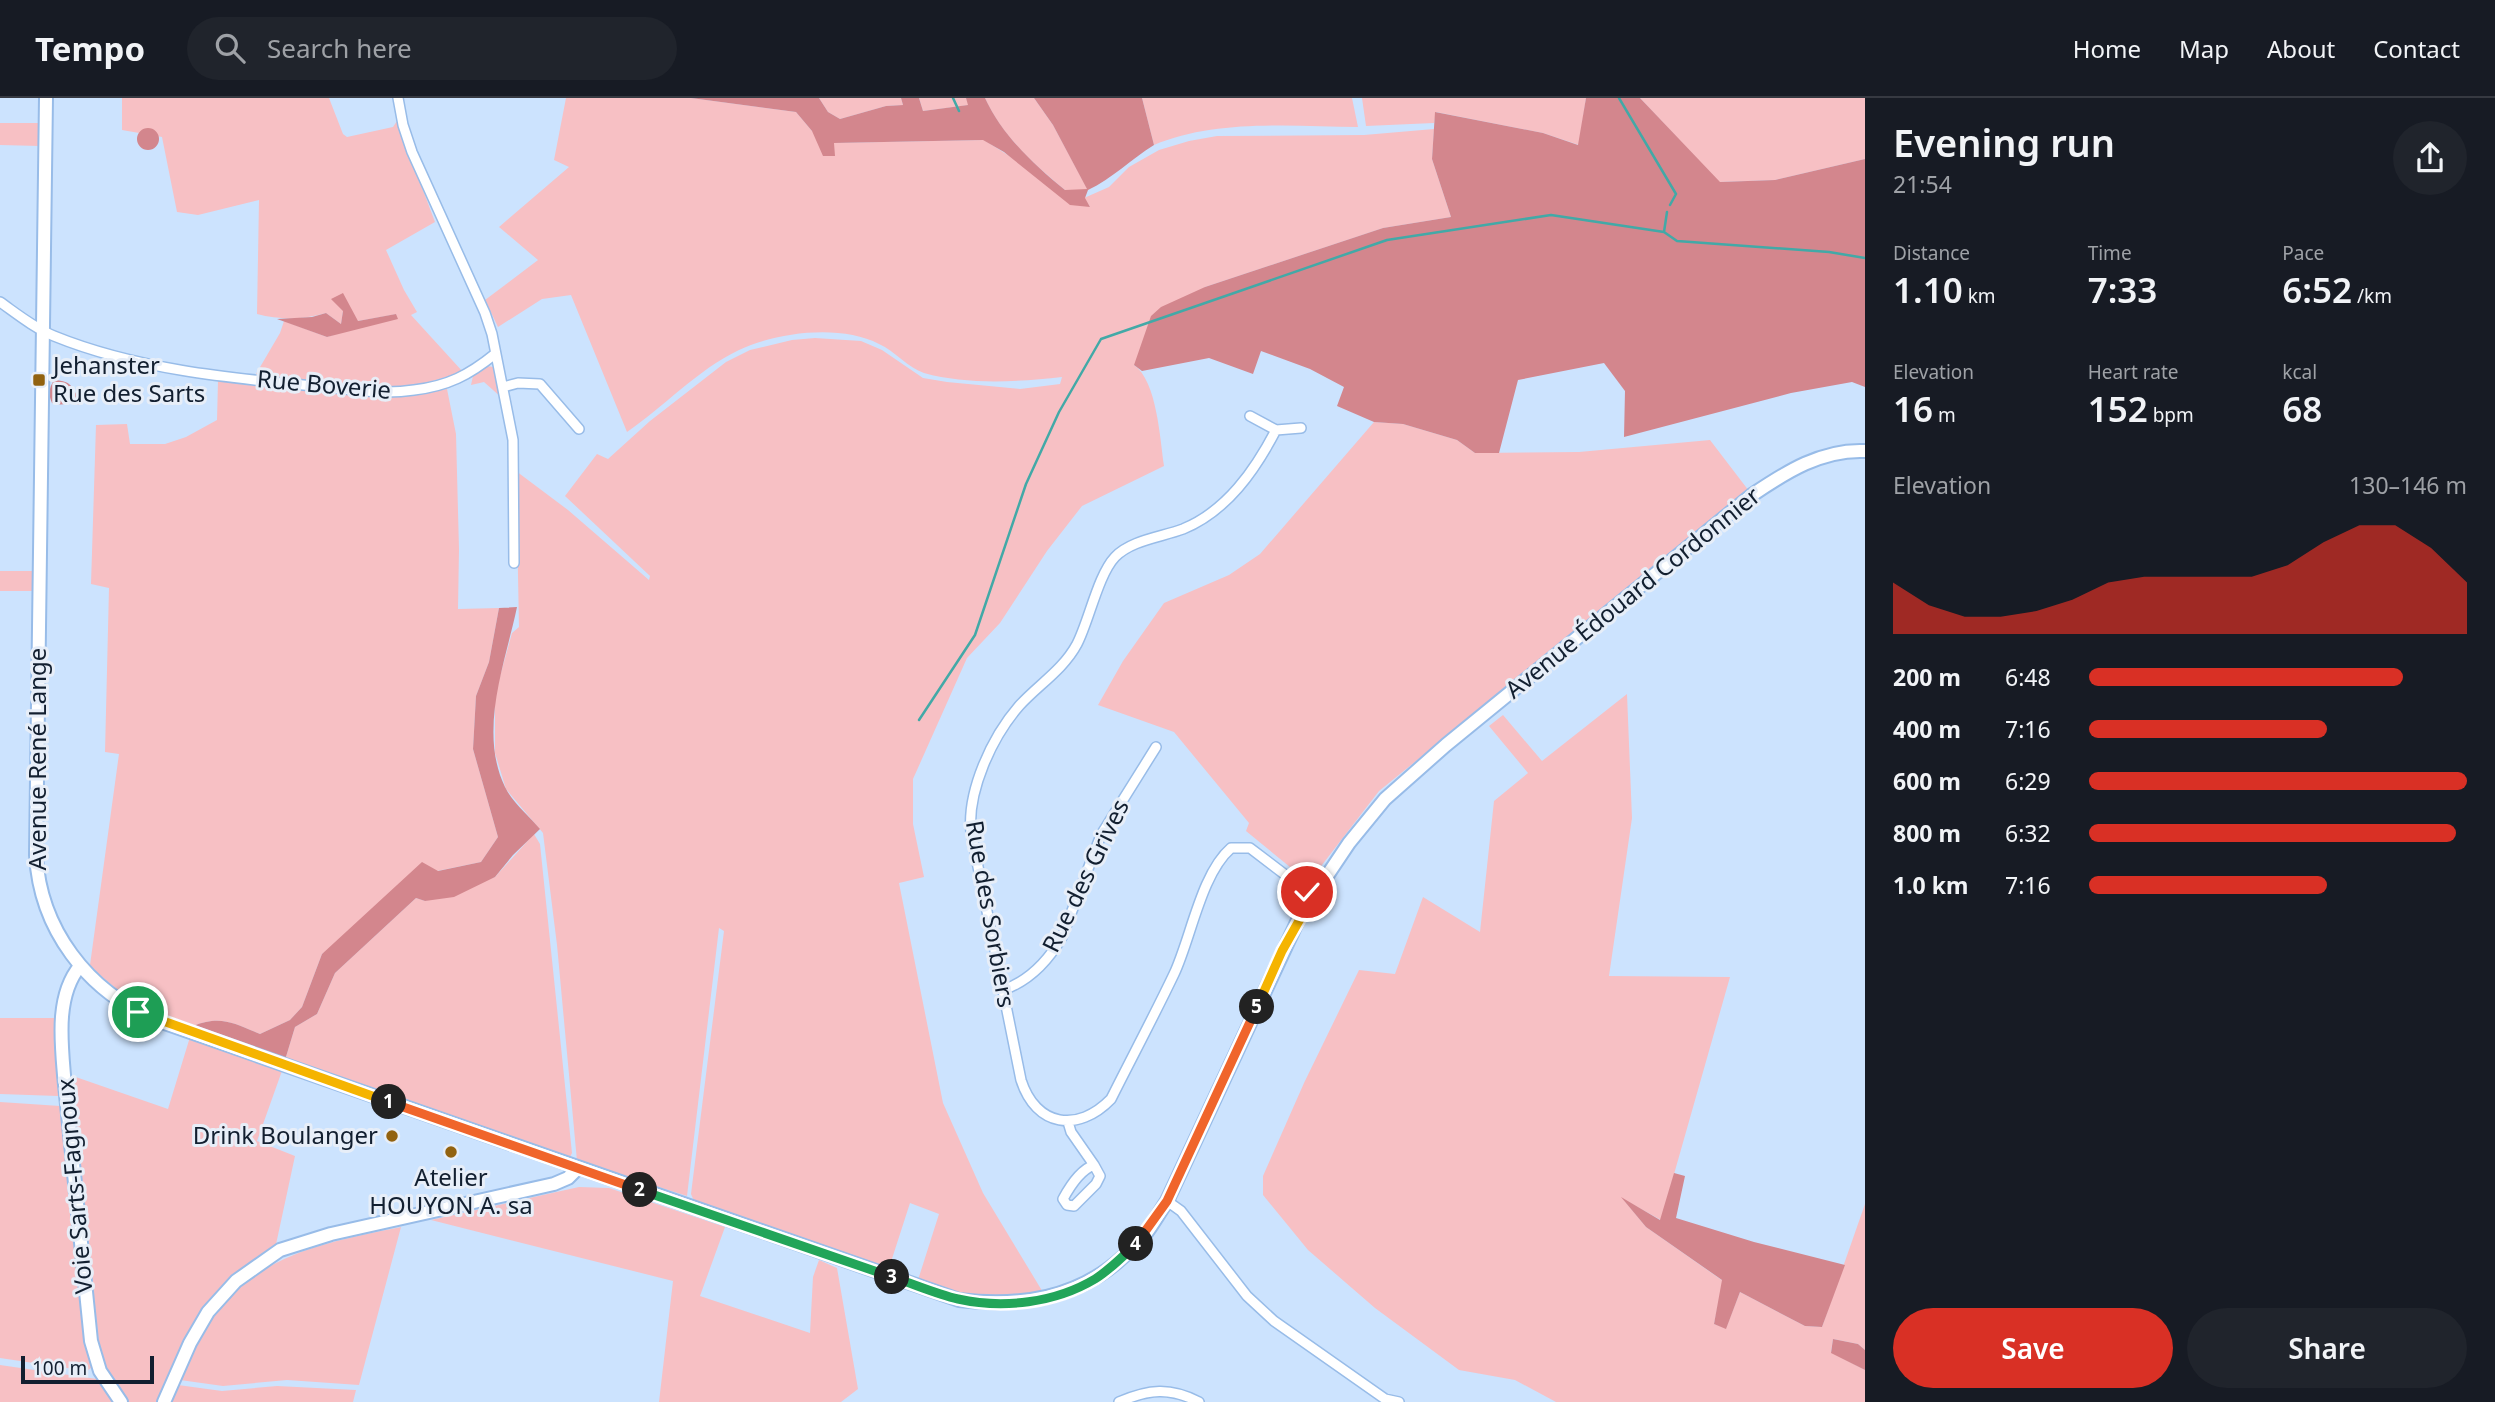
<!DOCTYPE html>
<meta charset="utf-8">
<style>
body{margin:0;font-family:"Noto Sans",sans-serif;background:#20242c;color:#f1f3f6;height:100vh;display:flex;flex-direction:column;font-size:26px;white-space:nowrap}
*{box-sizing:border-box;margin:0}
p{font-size:23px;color:#9ea1a6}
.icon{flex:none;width:38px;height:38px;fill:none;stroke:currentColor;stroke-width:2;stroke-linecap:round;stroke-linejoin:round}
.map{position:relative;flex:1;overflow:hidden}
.panel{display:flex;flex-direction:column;background:#171b24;width:630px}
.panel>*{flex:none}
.scale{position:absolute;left:21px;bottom:18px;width:133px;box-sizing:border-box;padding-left:7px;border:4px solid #121f30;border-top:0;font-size:19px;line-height:24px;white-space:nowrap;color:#121f30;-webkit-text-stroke:5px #e7eef8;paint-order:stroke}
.pin{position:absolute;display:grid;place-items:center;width:60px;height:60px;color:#fff;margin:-30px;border:4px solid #fff;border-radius:50%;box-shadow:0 2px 7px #0007}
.km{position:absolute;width:35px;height:35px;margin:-18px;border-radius:50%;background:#222;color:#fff;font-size:19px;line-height:35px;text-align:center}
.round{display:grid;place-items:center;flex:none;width:74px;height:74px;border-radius:37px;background:#20242c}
.summary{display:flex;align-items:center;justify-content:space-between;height:119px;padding:0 28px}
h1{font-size:38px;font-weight:600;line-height:52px}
.figures{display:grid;grid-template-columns:repeat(3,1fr);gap:10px;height:119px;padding:7px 28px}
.figures div{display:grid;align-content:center}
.figures b{font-size:35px;font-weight:600}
.figures small{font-size:19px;font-weight:400}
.figures p{font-size:19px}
.chart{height:196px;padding:14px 28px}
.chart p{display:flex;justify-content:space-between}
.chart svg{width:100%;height:126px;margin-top:7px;fill:#d93025;opacity:.7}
.cta{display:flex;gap:14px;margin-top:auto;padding:14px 28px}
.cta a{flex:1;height:80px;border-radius:42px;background:#d93025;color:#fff;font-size:28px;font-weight:600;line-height:80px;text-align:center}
.cta a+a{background:#20242c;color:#f1f3f6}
ul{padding:0 28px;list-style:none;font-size:23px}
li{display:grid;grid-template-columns:112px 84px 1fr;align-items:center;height:52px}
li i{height:18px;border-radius:9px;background:#d93025}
header{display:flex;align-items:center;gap:42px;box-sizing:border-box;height:98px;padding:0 35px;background:#171b24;border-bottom:2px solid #363941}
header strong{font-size:33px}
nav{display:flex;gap:38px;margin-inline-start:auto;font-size:24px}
.search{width:490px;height:63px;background:#20242c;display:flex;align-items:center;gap:18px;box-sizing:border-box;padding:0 24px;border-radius:38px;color:#9ea1a6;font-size:26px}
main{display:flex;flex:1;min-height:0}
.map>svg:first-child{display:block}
.green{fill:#f7c0c4}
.forest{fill:#d3868d}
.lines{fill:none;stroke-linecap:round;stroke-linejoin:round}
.stream{stroke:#42a9a7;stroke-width:2.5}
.street-casing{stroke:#98bce8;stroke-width:12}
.secondary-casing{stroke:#98bce8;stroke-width:16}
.street{stroke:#fff;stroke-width:9}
.secondary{stroke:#fff;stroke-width:12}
.split-1-casing{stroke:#fff;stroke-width:14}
.split-2-casing{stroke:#fff;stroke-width:14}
.split-3-casing{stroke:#fff;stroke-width:14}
.split-4-casing{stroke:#fff;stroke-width:14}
.split-5-casing{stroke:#fff;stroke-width:14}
.split-6-casing{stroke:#fff;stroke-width:14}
.split-1{stroke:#f5b400;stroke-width:9}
.split-2{stroke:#f0652b;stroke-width:9}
.split-3{stroke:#22a559;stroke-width:9}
.split-4{stroke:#22a559;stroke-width:9}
.split-5{stroke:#f0652b;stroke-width:9}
.split-6{stroke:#f5b400;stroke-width:9}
.poi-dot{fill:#92620f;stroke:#e7eef8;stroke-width:2.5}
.labels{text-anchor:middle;stroke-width:6;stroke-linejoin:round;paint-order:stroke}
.poi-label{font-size:24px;fill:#121f30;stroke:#e7eef8;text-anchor:start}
.street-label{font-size:24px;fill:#121f30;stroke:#e7eef8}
</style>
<header>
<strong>Tempo</strong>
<div class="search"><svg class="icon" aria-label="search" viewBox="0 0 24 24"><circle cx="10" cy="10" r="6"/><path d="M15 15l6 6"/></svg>Search here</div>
<nav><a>Home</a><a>Map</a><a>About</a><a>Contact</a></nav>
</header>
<main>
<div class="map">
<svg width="1865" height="1304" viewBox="0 0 1865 1304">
<rect width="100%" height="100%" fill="#cce3fe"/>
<!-- green -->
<path class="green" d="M122,0H329L343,36L347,39L393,29L397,23L435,124L386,152L404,192L417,214L411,217L463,274L412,289L362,288L269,280L256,276L280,235L284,223L327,239L397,216L358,223L343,213L341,226L326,215C303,222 280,222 257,216L259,102L198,117L177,114L162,39L122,32Z
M566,0H691L796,14L812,33L833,45L984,42L1090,109L1084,100L1109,89L1129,69L1159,52L1189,43L1217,38L1364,37L1434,31L1432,61L1451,119L1383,130L1205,189L1134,267C1157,283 1160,341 1164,368L1082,408L1047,453L1000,525L967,560L913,681V726L924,779L899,785L943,1005L983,1095L1044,1196L1005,1201L961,1197L918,1182L939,1116L910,1105L889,1170L694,1103L691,1096L724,833L719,830L687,1098L577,1063L557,847L543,735L506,691L495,655V596L512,535L519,529L516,373L568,412L649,482L650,478L565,398L597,356L608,361L650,323L726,264L750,252L792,242L815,240L861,243L882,252L923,280L947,284L1020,291L1060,286L1062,279C1018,284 967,287 924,275C908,270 895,253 879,246C841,226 777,234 739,252C697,272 665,308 627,334L571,197L542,201L498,229L485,202L538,162L499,129L569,69L554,62Z
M819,0H901L903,7L886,8L840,21L828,14Z
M919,0H966L969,7L923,13Z
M985,0H1034L1053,27L1088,92H1065C1034,66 1002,38 985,0Z
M1142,0H1352L1358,29C1293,28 1214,21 1154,47Z
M1362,0H1586L1579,47L1543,35L1436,14L1434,25L1366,28Z
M1640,0H1865V61L1775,82L1719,84Z
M0,25H39L40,48L0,47Z
M487,268L493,269L502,300L484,284L471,287L473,278Z
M218,283L316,294L402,299L447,291L456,336L459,451L458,511L499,510L489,564L476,598L473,651L498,739L481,764L437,773L322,856L302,909L290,922L260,936C233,925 221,917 193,928C148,911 124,902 90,867L119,656L105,654L109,490L91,486L96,327L127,326L130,346H165L186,339L217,322Z
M1374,324L1403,326L1457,342L1475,355L1579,354L1710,342L1749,393L1379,693L1315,776L1301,778L1246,733L1249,725L1174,634L1098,607L1123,563L1164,505L1229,477L1260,456Z
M0,473H33L32,493H0Z
M1627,596L1632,720L1609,878L1730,879L1661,1122L1623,1101L1646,1129L1723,1183L1714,1226L1726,1230L1740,1194L1805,1228L1822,1229L1865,1106V1252L1858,1246L1833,1241L1831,1254L1865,1272V1304H1556L1515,1282L1459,1272L1375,1210L1308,1152L1263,1097V1078L1304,985L1359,872L1395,876L1423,799L1480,834L1494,703L1528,675L1489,628L1503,617L1542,663Z
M534,736L540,746L572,1055L569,1061L341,979L285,962L295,929L317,916L335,875L416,800L425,803L495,779Z
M0,920H56L58,998L0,996Z
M190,939L283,970L257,1043L295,1058L275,1151L240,1173L159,1304H127L107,1276L99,1245L70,977L168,1011Z
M0,1004L60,1008L84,1243L92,1269L87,1273L0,1260Z
M579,1089L609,1090L725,1129L700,1198L810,1235L813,1179L819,1162L837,1170L858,1291L841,1304H659L673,1183L431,1122Z
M401,1129L359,1287L287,1282L223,1288L180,1282C190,1261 199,1239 212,1220C259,1155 328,1144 401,1129Z
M0,1267L97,1281L116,1304H0Z
M178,1287L222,1293L277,1288L356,1292L353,1304H171Z"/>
<!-- forest -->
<path class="forest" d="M691,0H819L828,14L840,21L886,8L903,7L901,0H919L923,13L968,7L966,0H985C1002,37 1034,67 1065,92L1087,91L1053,27L1034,0H1142L1154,47C1131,61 1112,81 1088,92L1085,100L1090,109L1070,107L1004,54L983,42L834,45L835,58H823L812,33L796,14Z
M1586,0H1640L1720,84L1775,82L1865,61V289L1852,284L1791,295L1624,339L1625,293L1604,265L1518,282L1499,355H1475L1457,342L1403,326L1374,324L1337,308L1344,289L1310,271L1261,253L1253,276L1209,260L1142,273L1134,267L1151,218L1161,209L1205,189L1383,130L1451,119L1432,61L1435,14L1543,35L1578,47Z
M137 41a11 11 0 1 1 22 0a11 11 0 1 1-22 0Z
M343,195L358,223L396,216L398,221L327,239L277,221L312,219L326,215L341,226L343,213L331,201Z
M54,282C74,283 71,290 82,305L79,307C70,303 63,309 52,305C48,296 49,290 54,282Z
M517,509C505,566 478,633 505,689C512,704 529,718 540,731L513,757L495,779L454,799L425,803L416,800L335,875L317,916L295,929L285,962L193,928C221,917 233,925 260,936L290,922L302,909L322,856L422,764L438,773L481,764L498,739L473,651L476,598L489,564L499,510Z
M1674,1075L1685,1078L1676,1120L1754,1144L1845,1167L1822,1229L1805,1228L1740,1194L1726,1231L1714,1226L1722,1182L1646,1129L1621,1099L1660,1122Z
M1833,1241L1858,1246L1865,1252V1272L1831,1255Z"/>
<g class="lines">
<!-- stream -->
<path class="stream" d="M953,0L959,13
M1619,0L1676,96L1670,107
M1664,134L1667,114
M919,622L975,537L1026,386L1059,314L1101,241L1387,142L1551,117L1664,134L1677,143L1829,154L1865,160"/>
<!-- street casing -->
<g class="street-casing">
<path id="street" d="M398,0L403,27L412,54L485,215L492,236L513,342L514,465
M0,204C17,216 34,230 54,238C135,271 228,280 314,288C347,291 381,297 414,292C448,288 469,277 495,256
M503,289L518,285L540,286L579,331
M1250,318L1276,332L1301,330
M1276,332C1255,372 1227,413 1183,431C1162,439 1131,442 1115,459C1098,477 1089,523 1077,546C1063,572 1038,587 1019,608C992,639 967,693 971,734L1021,982C1036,1029 1078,1035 1111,1001C1132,959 1154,918 1174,876C1191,840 1201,776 1231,750H1250L1313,798
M1003,892C1029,883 1048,863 1062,839L1101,737L1156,649
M1068,1024L1071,1034L1094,1067C1080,1072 1070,1088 1063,1101L1067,1107L1074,1108L1096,1086L1100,1078L1094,1067
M1167,1103L1181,1113L1247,1198L1274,1223L1385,1301
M1385,1301L1399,1304
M1119,1304C1149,1291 1170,1289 1199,1304"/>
</g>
<!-- secondary casing -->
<g class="secondary-casing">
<path id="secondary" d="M46,0L36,757C40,831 87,893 156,922L959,1202C1020,1209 1078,1201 1124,1158C1131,1152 1138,1146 1143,1139C1152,1128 1159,1115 1167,1103L1300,818L1349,745L1385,701L1446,647L1752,397C1786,374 1822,351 1865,353
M80,868C56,897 61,942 64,977L91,1243L100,1273L121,1304
M164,1304L190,1245L208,1214L236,1183L280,1152L331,1136L554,1086L568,1080L578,1070"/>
</g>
<!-- street -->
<use href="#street" class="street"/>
<!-- secondary -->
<use href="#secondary" class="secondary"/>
</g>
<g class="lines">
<!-- split-1 casing -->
<g class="split-1-casing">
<path id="split-1" d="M138,914L389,1004"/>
</g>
<!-- split-2 casing -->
<g class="split-2-casing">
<path id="split-2" d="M389,1004L640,1092"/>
</g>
<!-- split-3 casing -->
<g class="split-3-casing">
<path id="split-3" d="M640,1092L892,1179"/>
</g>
<!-- split-4 casing -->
<g class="split-4-casing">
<path id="split-4" d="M892,1179C914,1186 936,1196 958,1201C1003,1211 1055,1205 1095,1181C1111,1171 1123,1158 1136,1146"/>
</g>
<!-- split-5 casing -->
<g class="split-5-casing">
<path id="split-5" d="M1136,1146L1167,1103L1257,909"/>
</g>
<!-- split-6 casing -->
<g class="split-6-casing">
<path id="split-6" d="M1257,909L1282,853L1313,798L1307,794"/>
</g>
<!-- split-1 -->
<use href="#split-1" class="split-1"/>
<!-- split-2 -->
<use href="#split-2" class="split-2"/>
<!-- split-3 -->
<use href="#split-3" class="split-3"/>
<!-- split-4 -->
<use href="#split-4" class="split-4"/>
<!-- split-5 -->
<use href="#split-5" class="split-5"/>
<!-- split-6 -->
<use href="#split-6" class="split-6"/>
</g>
<!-- markers -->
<g class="poi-dot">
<rect x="32" y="275" width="14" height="14" rx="3.5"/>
<circle cx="392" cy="1038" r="7"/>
<circle cx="451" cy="1054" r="7"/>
</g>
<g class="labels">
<!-- poi labels -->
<g class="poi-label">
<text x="53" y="276">Jehanster<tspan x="53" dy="28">Rue des Sarts</tspan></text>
<text x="378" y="1046" text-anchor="end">Drink Boulanger</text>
<text x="451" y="1088" text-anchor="middle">Atelier<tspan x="451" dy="28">HOUYON A. sa</tspan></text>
</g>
<!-- street labels -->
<g class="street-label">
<text transform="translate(324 287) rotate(5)" y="8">Rue Boverie</text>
<text transform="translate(1633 495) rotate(-39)" y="8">Avenue Édouard Cordonnier</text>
<text transform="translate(38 661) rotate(-90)" y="8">Avenue René Lange</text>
<text transform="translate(1086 778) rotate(-64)" y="8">Rue des Grives</text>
<text transform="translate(990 816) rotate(80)" y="8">Rue des Sorbiers</text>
<text transform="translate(75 1088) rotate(-95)" y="8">Voie Sarts-Fagnoux</text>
</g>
</g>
</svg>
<div class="scale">100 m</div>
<div class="pin" style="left:138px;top:914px;background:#1e9e55"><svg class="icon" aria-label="arrive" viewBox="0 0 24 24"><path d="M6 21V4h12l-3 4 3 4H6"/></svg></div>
<div class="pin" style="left:1307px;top:794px;background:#d93025"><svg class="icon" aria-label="check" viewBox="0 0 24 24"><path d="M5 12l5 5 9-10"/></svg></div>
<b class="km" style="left:389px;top:1004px">1</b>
<b class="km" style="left:640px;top:1092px">2</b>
<b class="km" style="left:892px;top:1179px">3</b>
<b class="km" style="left:1136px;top:1146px">4</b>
<b class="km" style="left:1257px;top:909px">5</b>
</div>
<section class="panel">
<div class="summary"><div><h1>Evening run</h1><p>21:54</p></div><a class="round"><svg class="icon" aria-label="share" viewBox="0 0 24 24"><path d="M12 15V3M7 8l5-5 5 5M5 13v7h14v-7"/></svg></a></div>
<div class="figures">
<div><p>Distance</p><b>1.10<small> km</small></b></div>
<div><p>Time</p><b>7:33</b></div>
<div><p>Pace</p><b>6:52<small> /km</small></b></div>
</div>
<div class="figures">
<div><p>Elevation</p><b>16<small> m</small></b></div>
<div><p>Heart rate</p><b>152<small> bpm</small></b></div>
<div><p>kcal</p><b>68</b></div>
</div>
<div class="chart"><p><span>Elevation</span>130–146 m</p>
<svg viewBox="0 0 160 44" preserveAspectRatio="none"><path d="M0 44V26L10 34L20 38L30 38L40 36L50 32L60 26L70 24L80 24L90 24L100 24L110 20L120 12L130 6L140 6L150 14L160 26V44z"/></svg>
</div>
<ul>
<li><b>200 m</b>6:48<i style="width:83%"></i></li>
<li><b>400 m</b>7:16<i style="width:63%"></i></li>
<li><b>600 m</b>6:29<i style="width:100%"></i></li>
<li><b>800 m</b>6:32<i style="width:97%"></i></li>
<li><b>1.0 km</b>7:16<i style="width:63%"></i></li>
</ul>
<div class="cta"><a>Save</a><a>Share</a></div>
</section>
</main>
